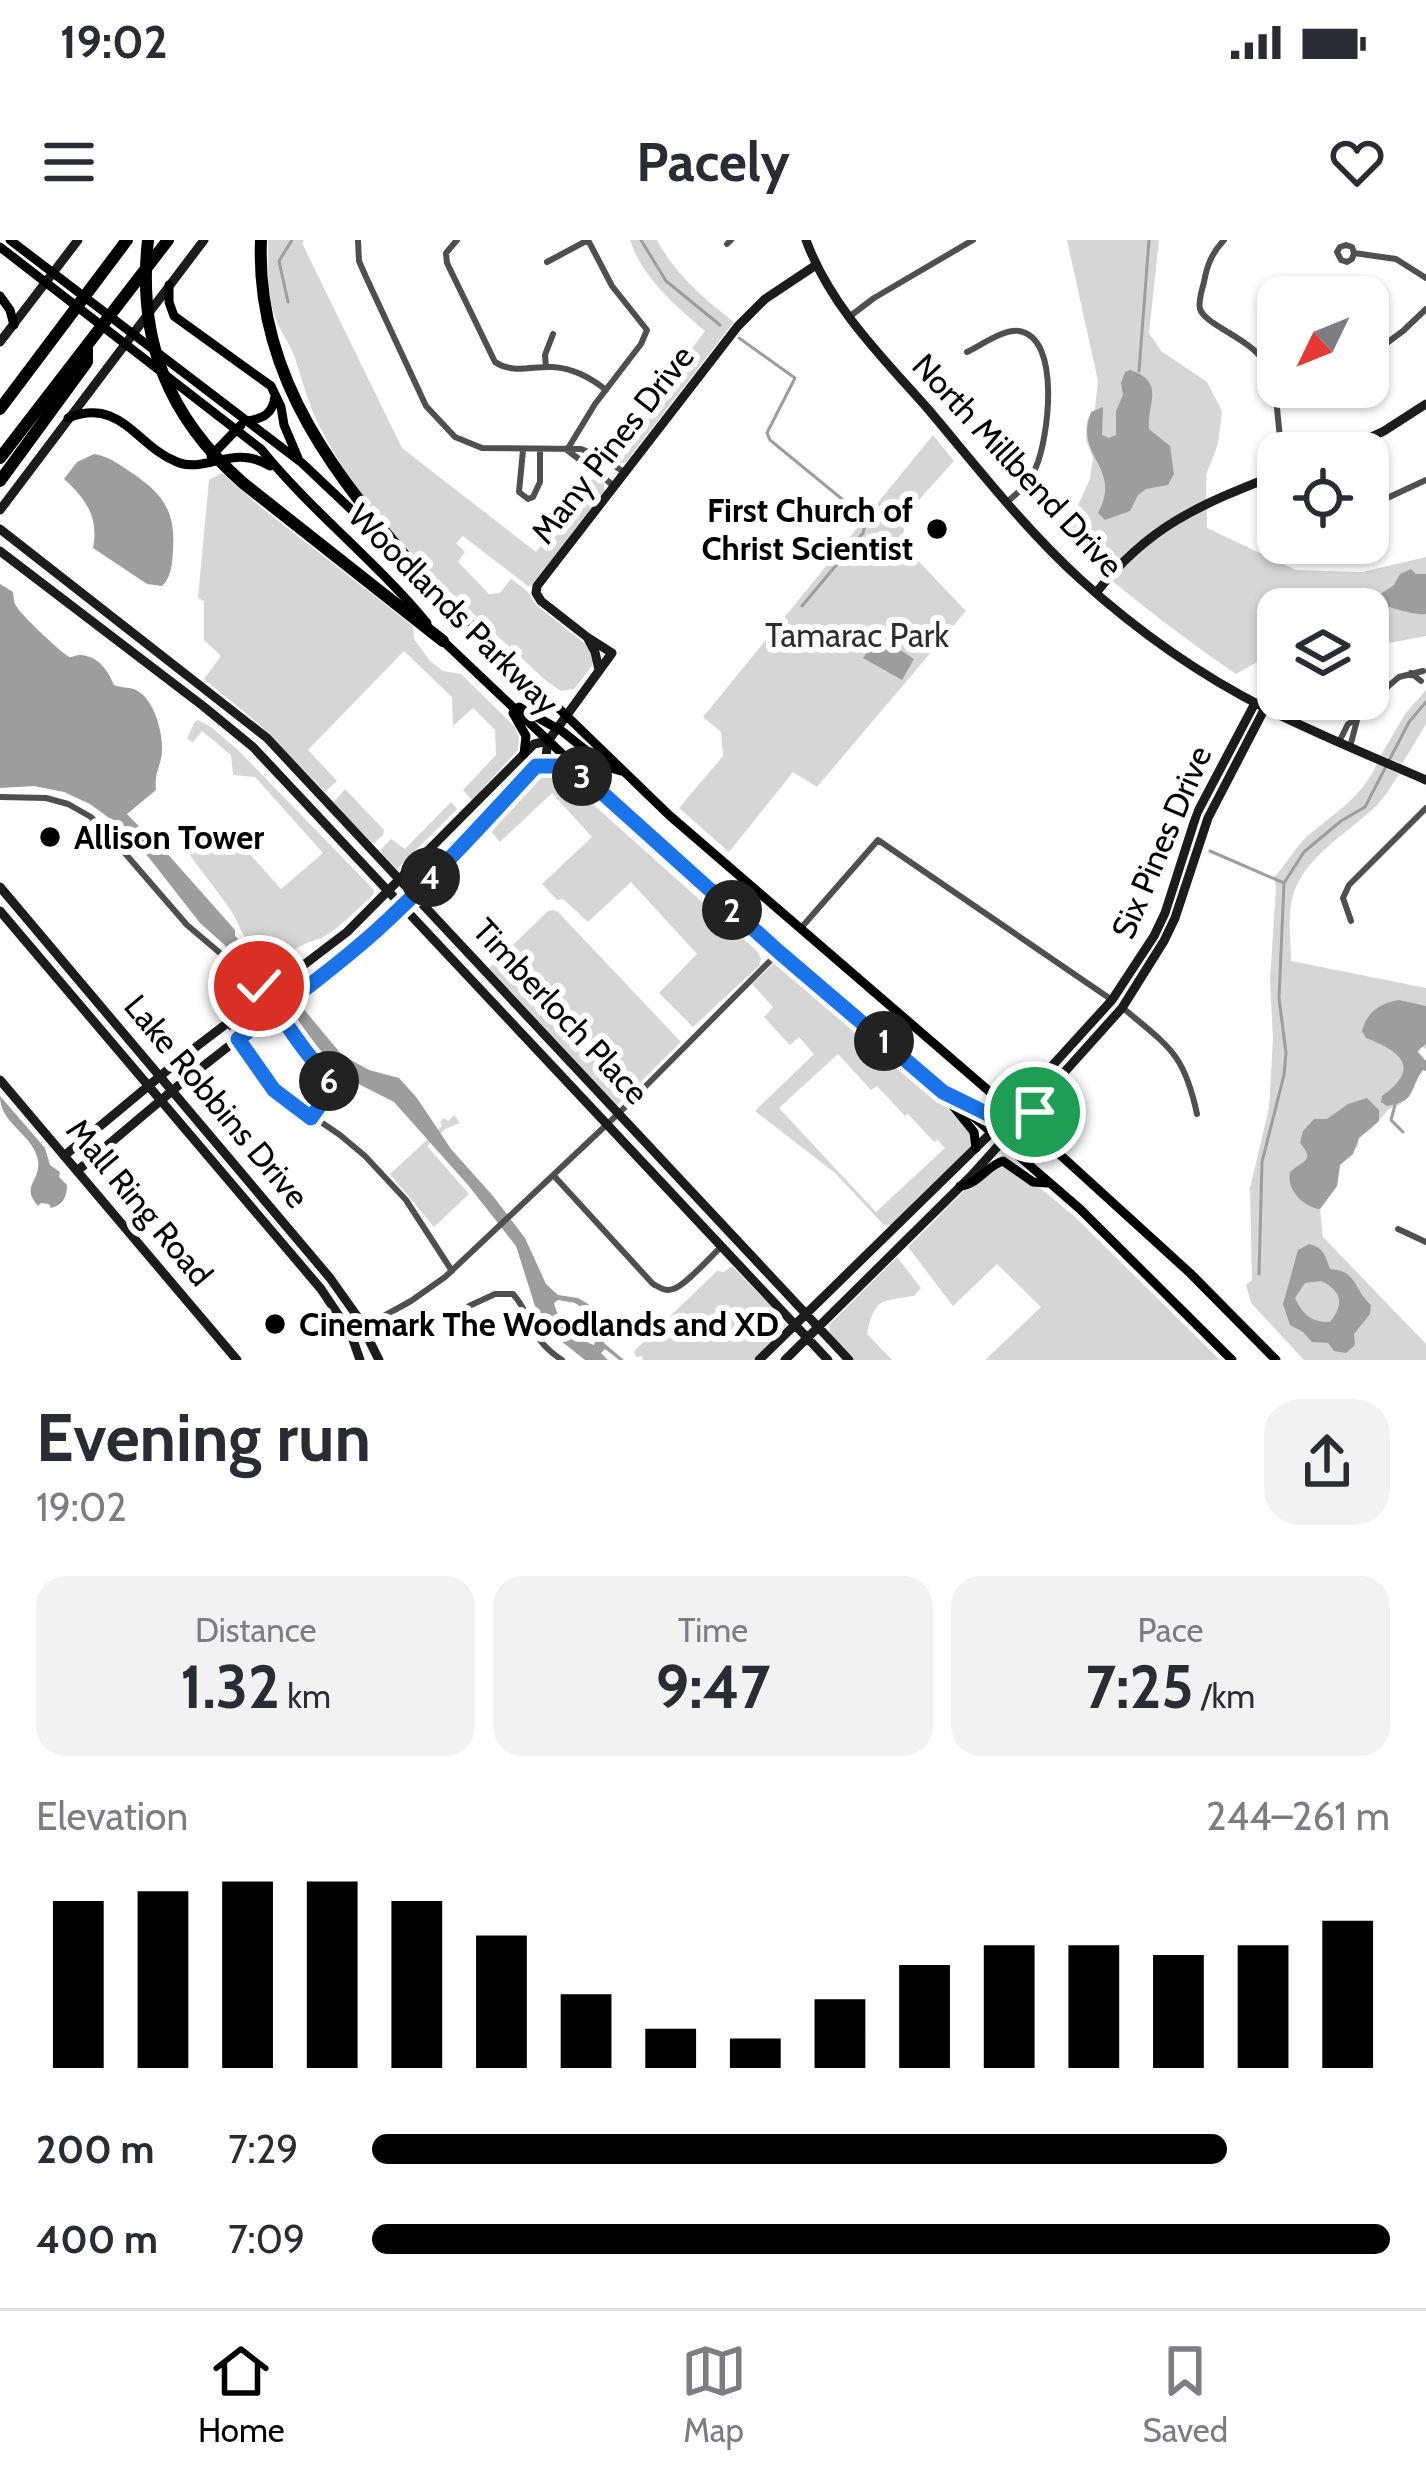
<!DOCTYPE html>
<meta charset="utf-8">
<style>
body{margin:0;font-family:Cabin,sans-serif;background:#f2f2f3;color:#2b2b33;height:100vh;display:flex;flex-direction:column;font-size:45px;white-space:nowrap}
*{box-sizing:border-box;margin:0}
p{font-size:39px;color:#7c7c81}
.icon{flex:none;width:66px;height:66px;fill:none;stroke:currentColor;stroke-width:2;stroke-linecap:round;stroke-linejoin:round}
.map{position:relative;height:1120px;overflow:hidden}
.details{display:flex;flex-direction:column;background:#fff;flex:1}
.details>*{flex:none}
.needle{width:78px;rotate:227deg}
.tools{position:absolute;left:1257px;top:36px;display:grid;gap:24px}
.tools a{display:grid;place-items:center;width:132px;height:132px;border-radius:24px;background:#fff;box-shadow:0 3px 9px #0004;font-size:60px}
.pin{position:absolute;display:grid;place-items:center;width:102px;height:102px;color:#fff;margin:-51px;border:6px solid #fff;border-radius:50%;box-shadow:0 3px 12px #0007}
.km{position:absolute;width:60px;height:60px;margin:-30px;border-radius:50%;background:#222;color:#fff;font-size:33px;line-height:60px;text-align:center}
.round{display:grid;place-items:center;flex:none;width:126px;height:126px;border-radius:36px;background:#f2f2f3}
.summary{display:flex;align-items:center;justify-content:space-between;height:204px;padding:0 36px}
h1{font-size:66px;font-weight:700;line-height:90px}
.stats{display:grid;grid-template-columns:repeat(3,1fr);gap:18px;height:204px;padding:12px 36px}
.stats div{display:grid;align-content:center;border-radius:30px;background:#f2f2f3;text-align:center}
.stats b{font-size:60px;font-weight:700}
.stats small{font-size:33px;font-weight:400}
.stats p{font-size:33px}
.chart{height:336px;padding:24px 36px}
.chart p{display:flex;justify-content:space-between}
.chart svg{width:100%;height:216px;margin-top:12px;stroke:#000;stroke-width:6}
ul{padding:0 36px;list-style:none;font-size:39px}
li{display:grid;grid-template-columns:192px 144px 1fr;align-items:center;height:90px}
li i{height:30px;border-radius:15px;background:#000}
.status{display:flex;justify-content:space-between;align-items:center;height:84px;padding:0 60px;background:#fff;direction:ltr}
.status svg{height:33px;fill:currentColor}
header{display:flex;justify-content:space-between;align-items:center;height:156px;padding:0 36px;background:#fff;font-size:54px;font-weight:700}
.dock{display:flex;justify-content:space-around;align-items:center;height:168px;border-top:3px solid #e1e1e2;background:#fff;font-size:33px;color:#7c7c81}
.dock a{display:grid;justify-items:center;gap:6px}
.dock .selected{color:#000}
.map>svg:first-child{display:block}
.green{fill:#d6d6d6;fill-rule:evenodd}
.water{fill:#9d9d9d;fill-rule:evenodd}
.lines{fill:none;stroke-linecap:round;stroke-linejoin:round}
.stream{stroke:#9d9d9d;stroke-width:3}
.street{stroke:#4f4f4f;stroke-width:6}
.secondary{stroke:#1c1c1c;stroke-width:9}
.primary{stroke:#000;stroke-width:9}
.highway{stroke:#000;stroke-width:12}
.route-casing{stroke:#fff;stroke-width:24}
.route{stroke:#1a73e8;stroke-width:15}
.poi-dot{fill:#000;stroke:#fff;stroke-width:4.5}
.labels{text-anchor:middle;stroke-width:12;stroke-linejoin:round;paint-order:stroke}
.street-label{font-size:33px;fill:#000;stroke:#fff}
.poi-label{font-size:33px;font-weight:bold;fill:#000;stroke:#fff;text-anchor:start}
.park-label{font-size:33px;fill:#2d2d2d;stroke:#fff}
</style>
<div class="status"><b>19:02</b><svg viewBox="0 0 49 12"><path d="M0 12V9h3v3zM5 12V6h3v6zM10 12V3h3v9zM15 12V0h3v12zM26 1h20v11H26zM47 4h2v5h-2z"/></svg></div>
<header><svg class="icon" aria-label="menu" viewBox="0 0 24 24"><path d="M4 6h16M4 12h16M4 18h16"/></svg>Pacely<svg class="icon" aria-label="heart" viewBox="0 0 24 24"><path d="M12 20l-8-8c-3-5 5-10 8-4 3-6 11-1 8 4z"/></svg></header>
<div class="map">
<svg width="1426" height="1120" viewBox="0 0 1426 1120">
<rect width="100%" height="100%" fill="#fff"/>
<!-- green -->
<path class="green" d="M268,0H304L302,3L402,208L536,312L596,235L603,240L605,251L531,346H528L463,296L456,303L465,312L458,322L489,354L500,353L511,339L527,351L536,365L588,406L593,420L592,426L574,449L561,451L544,439C464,364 375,292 323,193C309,168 303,142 294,115C288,101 278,88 274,74C267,51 268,23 268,0Z
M630,0H657C675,34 704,59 734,82L625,223H615L609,218L705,91C675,65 643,39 630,0Z
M1067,0H1159L1149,93L1161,111L1207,142L1222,171L1218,204L1206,235L1207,288L1296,330L1362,332L1426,317V396L1368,407V369H1278V410L1236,434C1175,392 1118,348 1063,298L1090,239L1093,218L1086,200L1087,181L1095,169L1098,141Z
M933,195L954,221L906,274L902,304L966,371L817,547L793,532L729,612L679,568L723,516L721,492L703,477Z
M222,233L263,269L413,386L414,399L430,421L443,431L461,434L515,487L519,497L518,510L472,560L463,550L496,515L495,490L473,468L453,486L452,457L404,411L308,510L337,541L325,552L259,484L204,439L221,416L204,400V361L198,358L209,240Z
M1426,450V484L1402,524L1381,515L1405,474Z
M198,480L211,487L238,510L374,650L373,655C357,669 341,687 323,697C317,700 311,701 305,704C281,715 273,727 248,701C240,692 237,679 230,669C215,648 199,629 185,608L189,590C204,596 217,607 231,593L281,649L323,613L255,537L233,535L231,515L202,491L193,502L187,499L194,483Z
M1377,524L1399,534C1392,545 1385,557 1377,565C1346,596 1299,618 1291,664C1288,682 1291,703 1291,721L1426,748V809L1422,807L1416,817L1409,854L1401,864L1389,869L1373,887L1359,898L1358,906L1340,925L1337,946L1320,969L1323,997L1426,1104V1120H1304L1251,1063L1246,1045L1252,1040L1250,948L1269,868L1273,799L1270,741L1276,646L1274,637C1287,624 1296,605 1311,593C1339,570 1360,558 1377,524Z
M546,530L558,533L758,712L761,719L759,726L693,787L659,753L697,714L631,642L588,682L563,659L557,660L542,644L592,597L552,553L500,602L488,588Z
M345,549L384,590L383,595L373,604L333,563Z
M451,562L457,569L397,629L381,613V609L391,599L405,609Z
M553,670L558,672L681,802L617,865L489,728L548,671Z
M780,722L903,826L973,890V905L892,985H884L835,933L755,871L814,814L799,797L790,805L764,777L773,767L752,744L773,724ZM838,814L871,850L877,846L905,876L908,874L934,902L938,900L945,908L876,972L779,868Z
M454,875L460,883L445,889L427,906L469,954L434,987L390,934L442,886L440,882L444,878L448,881Z
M993,922L1015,927L1075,977L1220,1120H985L1041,1067L997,1024L953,1066L908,1007Z
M897,1017L921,1048L914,1056C880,1061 874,1059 867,1094L892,1120H854L830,1094L829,1085Z
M732,1026L782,1077L786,1086L753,1120H643L642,1116L636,1117L634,1111L717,1031L724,1032Z"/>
<!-- water -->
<path class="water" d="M1130,130C1166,142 1147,162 1149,189L1170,206L1174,234L1168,245L1146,249L1138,255L1130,271L1105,280L1098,273C1123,226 1073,217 1091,172L1103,167L1102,195L1109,198L1116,195V171L1123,155L1121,143L1125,132Z
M94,214C108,216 117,223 129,231C161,252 176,269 173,310C172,324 172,336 162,346L147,344L93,308C99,277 86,259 64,239L77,222Z
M1411,329L1416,334H1426V374C1418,376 1385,367 1378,362L1379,355L1394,345L1400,334Z
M0,344L13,352C14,361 13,362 19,370C24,377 64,416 70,417C73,417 76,415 80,415C99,416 108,431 114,445C121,448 128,447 134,449C154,457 163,492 162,511C161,527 154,532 156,550L127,574L155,603L157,602L235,690V696L271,730L342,815L369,830L399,838L417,858L451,909L493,956L525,998L546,1044L558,1055L578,1058L593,1067L600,1080L604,1103L624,1120H619L605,1109L601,1113L608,1120H585L551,1093L535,1066L516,1006L468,945L394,862L343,836L325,821L269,745L200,683L150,619L116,583L90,564L64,552L34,546L0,548ZM558,1060L575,1063L589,1072L597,1095L594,1105C577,1099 558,1083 554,1063Z
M879,396L914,419L902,440L863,418Z
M1399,760L1426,766V804L1417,811L1426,821V831L1423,830C1408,851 1417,861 1387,866L1381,862L1382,856C1421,828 1402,812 1366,798L1362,791C1367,772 1380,763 1399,760Z
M0,856L45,908L50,925L60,932L59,937L67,945C67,957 63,965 51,968L49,964L41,963L38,966C20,945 41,942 38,921C34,894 0,885 0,856Z
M1367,858L1379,870V881L1359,898L1353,914L1340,925L1337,946L1320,969C1303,967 1286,949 1290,932C1302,921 1316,921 1300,903L1303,891L1314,879H1327L1348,864Z
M1309,1004C1325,1008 1325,1016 1330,1029C1358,1031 1353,1049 1371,1065L1370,1074L1354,1094L1355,1105L1346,1113L1334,1111L1328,1103L1312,1102L1303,1092L1290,1085L1283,1064L1298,1010ZM1321,1041C1341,1050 1345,1064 1330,1082C1311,1082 1303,1075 1295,1058L1305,1043Z"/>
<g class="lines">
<!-- stream -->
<path class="stream" d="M641,0L666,41L720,85
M288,62L279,21L292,0
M739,98L795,138L770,187L767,193L770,200L859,273L866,282L863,293L802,366
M1139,131L1149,0
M1210,611L1284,643
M1395,865L1391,880L1403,892
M1259,1034L1262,922L1284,835L1286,813L1279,758L1284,643L1304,612L1341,581L1365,567L1409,482L1426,462"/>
<!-- street -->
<path class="street" d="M358,0L359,21L366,37L426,166L455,197L482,208L581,209L599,216L624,232
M457,0L446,13L447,23L495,122C512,134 533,126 552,127C573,128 590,137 606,150
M1224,0C1212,13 1207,25 1204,42C1202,50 1198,61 1200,69C1205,85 1251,99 1264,122C1281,150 1275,182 1283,213
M727,4L731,0
M1354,13L1352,19L1347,22L1341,20L1337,12L1340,7L1346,5L1352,7L1354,13L1396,19L1426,38
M547,22L588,0L612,46L647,90L641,104L595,164L567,210
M849,77L874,58L973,0
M967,112C980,106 1003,89 1019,91C1062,98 1048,200 1036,227C1030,243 1019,252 1007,262
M1368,117L1403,91L1426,69
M546,127L545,115L553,94
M1277,157L1310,147
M523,210L519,252L528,259L533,257L540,242V209
M567,210L613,245
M1368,267L1426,240
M1411,433L1421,441
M1368,459L1377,456L1399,437L1423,431
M1339,502L1348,484L1355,480
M1350,507L1362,461
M0,557L46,558L68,564L91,577L123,611L187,685L259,746L283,776L298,802L329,839V848L311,877
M1351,681L1343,658L1349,645L1426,568
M801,688L878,600L1112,760
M1123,768C1169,807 1184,813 1197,874
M228,783L274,850L340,895L365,916L406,960L452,1031
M555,937L653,1044C659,1047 665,1052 673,1049C685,1046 711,1016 721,1007
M1398,989L1426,1002
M469,1066L495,1054H513C535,1079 527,1097 562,1120
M351,1094L411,1061L445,1037L619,873L779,712"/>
<!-- secondary -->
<path class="secondary" d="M806,0C830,66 882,117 928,169C977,227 1024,288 1080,339C1136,390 1200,435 1267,469C1319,495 1373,517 1426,540
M0,102L78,0
M1337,213L1384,191L1426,164
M0,270L204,0
M0,289L267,498L849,1120
M0,311L203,466L253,507L828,1120
M1096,353C1149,285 1200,265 1278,234
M587,397L595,412L599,430
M0,647L330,1038L357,1076L379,1120
M0,671L321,1049L351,1094L360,1120
M0,840L237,1120
M64,916L188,813L347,692L534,504L548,501
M77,931L179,845L371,695L546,516L548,501L612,413L587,397L541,361L536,353L537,346L738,86L765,59L816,25
M759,1120L991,893L1112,760L1154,696L1165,673L1197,573L1255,463
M785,1120L971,936L1122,768L1164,701L1175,678L1208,578L1265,468"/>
<!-- primary -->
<path class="primary" d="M10,0L302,223L393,309
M0,7L261,209C312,272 376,321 427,383
M169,45V62L174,76L271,146L281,167L284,185L298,218
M0,56L10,70L14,85
M68,178C121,157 135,205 177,222C207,234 233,203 270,226
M246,181C263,179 273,174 275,156
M211,216L241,185
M423,337L669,575L1011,870L1190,1033L1276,1120
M442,400L650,597L1080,969L1232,1120
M519,467L558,489
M513,473L526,496L524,514
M558,488L607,527L621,531
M536,526H558L577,534
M955,857L1002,881L1021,880
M1038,860L1036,877L1050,891L1054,909
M949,861L974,892L976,908
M991,893H1011L1053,912
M960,946C979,944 986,926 1003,921L1033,942L1047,943"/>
<!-- highway -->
<path class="highway" d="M148,0C137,100 168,177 243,243L443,401
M261,0C255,139 339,241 425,339
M0,169L127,0
M0,218L168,0
M0,241L87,122V109"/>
</g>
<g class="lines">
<!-- route casing -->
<g class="route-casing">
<path id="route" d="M259,746C278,770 293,796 312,819C318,825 329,834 330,843C330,853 317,869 311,878L274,850L238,799C285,764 332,730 376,691C432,640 484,582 536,526H558L589,541L779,712L943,852L1002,881L1022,880L1038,860L1035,872"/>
</g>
<!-- route -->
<use href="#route" class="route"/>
</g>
<!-- markers -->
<g class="poi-dot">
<circle cx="937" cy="289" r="12"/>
<circle cx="50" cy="597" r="12"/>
<circle cx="275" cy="1084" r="12"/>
</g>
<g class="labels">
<!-- street labels -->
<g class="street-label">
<text transform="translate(612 204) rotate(-52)" y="12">Many Pines Drive</text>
<text transform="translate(1018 225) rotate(47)" y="12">North Millbend Drive</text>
<text transform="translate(454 369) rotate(45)" y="12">Woodlands Parkway</text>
<text transform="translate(1161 602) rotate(-67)" y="12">Six Pines Drive</text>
<text transform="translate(561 771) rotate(47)" y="12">Timberloch Place</text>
<text transform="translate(217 861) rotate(50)" y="12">Lake Robbins Drive</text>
<text transform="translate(140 962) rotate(50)" y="12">Mall Ring Road</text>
</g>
<!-- poi labels -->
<g class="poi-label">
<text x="913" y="282" text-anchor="end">First Church of<tspan x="913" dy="38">Christ Scientist</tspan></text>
<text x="74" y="609">Allison Tower</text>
<text x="299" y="1096">Cinemark The Woodlands and XD</text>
</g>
<!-- park labels -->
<g class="park-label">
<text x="857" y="407">Tamarac Park</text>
</g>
</g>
</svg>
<div class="tools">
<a><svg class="needle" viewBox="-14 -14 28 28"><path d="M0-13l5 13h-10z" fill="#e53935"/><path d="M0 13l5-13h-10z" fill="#7c7c81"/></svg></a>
<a><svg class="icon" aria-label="locate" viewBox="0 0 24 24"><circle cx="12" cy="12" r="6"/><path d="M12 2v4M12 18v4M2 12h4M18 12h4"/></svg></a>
<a><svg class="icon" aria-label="layers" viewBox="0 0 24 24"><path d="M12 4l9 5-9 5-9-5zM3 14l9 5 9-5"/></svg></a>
</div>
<div class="pin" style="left:1035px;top:872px;background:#1e9e55"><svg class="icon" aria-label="arrive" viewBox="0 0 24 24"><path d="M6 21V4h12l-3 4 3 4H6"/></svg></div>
<div class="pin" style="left:259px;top:746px;background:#d93025"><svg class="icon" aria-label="check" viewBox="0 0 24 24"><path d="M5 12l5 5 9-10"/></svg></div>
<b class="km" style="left:884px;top:801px">1</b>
<b class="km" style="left:732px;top:670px">2</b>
<b class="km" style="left:582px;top:536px">3</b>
<b class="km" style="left:430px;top:637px">4</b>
<b class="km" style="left:329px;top:841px">6</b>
</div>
<section class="details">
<div class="summary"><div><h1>Evening run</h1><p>19:02</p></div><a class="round"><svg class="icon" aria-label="share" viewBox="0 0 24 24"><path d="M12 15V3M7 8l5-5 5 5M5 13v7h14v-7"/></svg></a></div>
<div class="stats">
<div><p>Distance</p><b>1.32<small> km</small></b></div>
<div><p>Time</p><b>9:47</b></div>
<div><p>Pace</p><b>7:25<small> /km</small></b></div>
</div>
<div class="chart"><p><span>Elevation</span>244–261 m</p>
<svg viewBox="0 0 160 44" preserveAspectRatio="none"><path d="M5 44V10M15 44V8M25 44V6M35 44V6M45 44V10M55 44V17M65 44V29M75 44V36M85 44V38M95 44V30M105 44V23M115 44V19M125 44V19M135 44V21M145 44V19M155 44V14"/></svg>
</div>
<ul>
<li><b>200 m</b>7:29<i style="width:84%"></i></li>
<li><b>400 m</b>7:09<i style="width:100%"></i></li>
</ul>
</section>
<nav class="dock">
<a class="selected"><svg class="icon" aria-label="home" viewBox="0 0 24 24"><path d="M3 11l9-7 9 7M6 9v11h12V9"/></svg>Home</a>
<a><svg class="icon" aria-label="map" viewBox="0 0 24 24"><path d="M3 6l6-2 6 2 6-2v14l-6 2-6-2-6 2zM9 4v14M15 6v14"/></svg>Map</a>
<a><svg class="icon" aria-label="saved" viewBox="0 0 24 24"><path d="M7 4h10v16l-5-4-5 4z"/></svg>Saved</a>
</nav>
